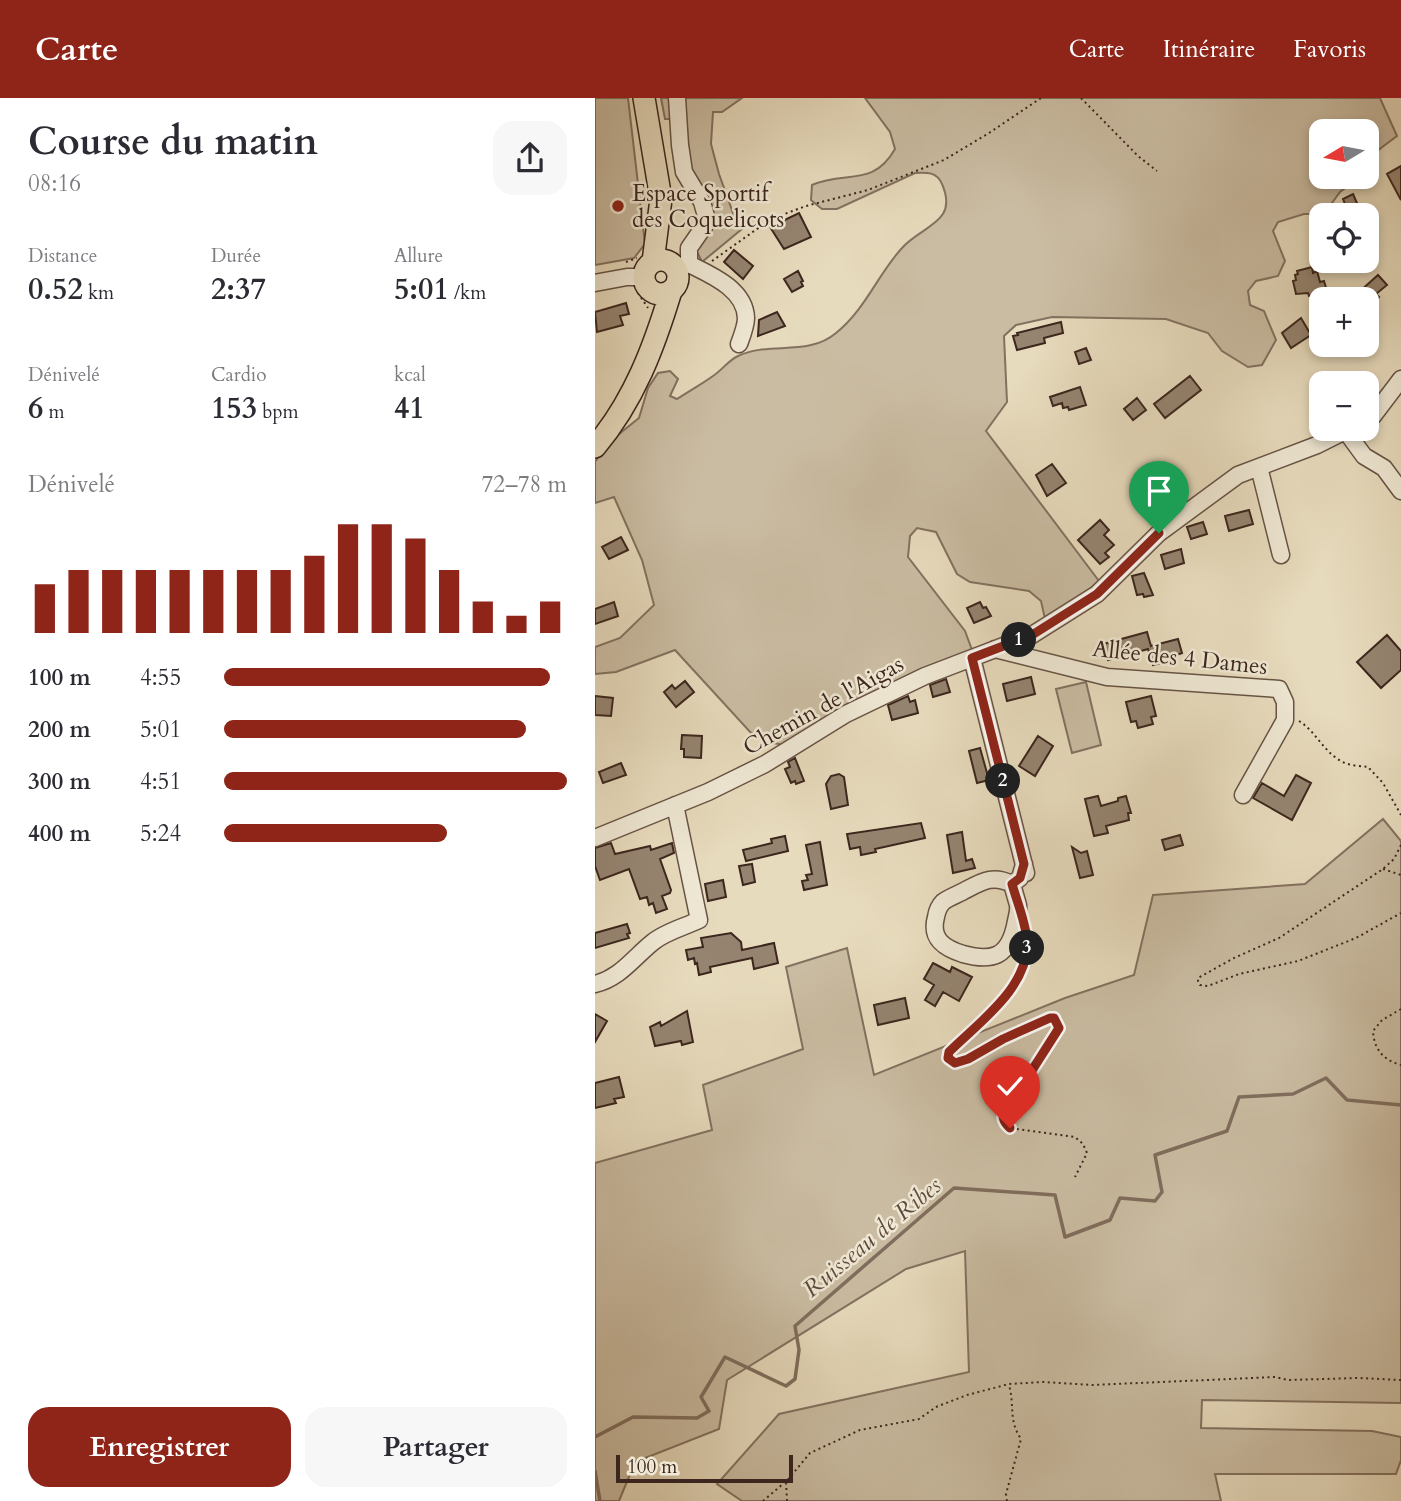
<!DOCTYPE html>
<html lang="fr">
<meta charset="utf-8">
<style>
body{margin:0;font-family:Cardo,serif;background:#f7f7f7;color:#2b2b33;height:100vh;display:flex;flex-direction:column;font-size:26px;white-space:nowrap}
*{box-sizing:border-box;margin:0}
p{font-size:23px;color:#7c7c81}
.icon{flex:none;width:38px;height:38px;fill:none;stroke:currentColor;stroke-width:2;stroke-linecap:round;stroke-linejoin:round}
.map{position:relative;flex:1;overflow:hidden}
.panel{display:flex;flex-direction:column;background:#fff;width:595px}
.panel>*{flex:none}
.needle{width:46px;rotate:260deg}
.controls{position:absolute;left:714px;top:21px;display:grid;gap:14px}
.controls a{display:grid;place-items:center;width:70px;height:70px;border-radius:14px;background:#fff;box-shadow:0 4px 10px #0003;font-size:35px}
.scale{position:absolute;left:21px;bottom:18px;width:177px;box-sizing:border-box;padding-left:7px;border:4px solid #3c261d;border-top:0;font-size:19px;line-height:24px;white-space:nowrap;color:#3c261d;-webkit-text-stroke:5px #efe8d4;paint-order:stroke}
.pin{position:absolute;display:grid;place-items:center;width:60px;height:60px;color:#fff;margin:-72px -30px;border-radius:50% 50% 50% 0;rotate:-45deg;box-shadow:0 0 7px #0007}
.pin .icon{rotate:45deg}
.km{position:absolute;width:35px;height:35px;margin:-18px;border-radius:50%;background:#222;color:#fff;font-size:19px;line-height:35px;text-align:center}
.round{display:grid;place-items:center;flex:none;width:74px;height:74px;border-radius:21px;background:#f7f7f7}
.summary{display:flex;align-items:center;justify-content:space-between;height:119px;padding:0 28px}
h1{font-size:38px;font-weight:800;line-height:52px}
.stats{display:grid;grid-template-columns:repeat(3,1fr);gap:10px;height:119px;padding:7px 28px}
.stats div{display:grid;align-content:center}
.stats b{font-size:30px;font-weight:800}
.stats small{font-size:19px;font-weight:400}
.stats p{font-size:19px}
.chart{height:196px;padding:14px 28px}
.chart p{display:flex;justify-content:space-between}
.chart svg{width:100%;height:126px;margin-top:7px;stroke:#8f2418;stroke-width:6}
.action{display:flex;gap:14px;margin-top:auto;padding:14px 28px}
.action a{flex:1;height:80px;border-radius:21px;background:#8f2418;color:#fff;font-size:28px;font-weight:800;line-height:80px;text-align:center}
.action a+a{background:#f7f7f7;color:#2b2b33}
ul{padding:0 28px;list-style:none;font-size:23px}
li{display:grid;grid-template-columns:112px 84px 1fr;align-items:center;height:52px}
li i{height:18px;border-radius:9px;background:#8f2418}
header{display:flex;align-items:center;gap:42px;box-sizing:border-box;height:98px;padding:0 35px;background:#8f2418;color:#fff}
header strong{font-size:33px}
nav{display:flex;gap:38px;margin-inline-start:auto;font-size:24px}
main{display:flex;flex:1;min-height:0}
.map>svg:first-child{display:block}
.green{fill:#cabca2;stroke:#837160;stroke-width:2}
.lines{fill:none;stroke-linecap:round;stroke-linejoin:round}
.stream{stroke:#806d5d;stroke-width:3.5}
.building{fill:#958470;stroke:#3c261d;stroke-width:2}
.minor-casing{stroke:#675345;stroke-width:19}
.major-casing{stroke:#3c261d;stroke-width:24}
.path{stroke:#3c261d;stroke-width:2;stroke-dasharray:2 3.5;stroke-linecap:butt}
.minor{stroke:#efe8d4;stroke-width:16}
.major{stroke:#e7dbbd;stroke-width:21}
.route-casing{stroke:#fff;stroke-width:14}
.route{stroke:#8f2418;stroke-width:9}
.poi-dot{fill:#8f2418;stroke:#efe8d4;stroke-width:2.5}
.labels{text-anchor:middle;stroke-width:5;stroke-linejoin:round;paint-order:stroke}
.poi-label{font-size:23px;fill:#3c261d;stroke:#efe8d4;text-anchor:start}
.street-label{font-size:23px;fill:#3c261d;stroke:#efe8d4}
.water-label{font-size:24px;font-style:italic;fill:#5e4a3d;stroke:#efe8d4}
</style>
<header>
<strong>Carte</strong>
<nav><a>Carte</a><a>Itinéraire</a><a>Favoris</a></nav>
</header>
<main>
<section class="panel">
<div class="summary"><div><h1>Course du matin</h1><p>08:16</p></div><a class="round"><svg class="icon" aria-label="share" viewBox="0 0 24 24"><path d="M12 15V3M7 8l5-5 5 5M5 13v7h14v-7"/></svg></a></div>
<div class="stats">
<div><p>Distance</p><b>0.52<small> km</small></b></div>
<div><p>Durée</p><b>2:37</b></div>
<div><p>Allure</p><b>5:01<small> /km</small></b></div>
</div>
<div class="stats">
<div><p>Dénivelé</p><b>6<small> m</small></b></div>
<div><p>Cardio</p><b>153<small> bpm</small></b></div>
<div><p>kcal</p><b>41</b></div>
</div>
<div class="chart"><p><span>Dénivelé</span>72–78 m</p>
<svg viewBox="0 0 160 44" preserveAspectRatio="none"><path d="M5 44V27M15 44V22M25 44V22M35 44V22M45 44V22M55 44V22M65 44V22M75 44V22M85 44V17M95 44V6M105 44V6M115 44V11M125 44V22M135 44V33M145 44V38M155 44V33"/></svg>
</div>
<ul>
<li><b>100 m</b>4:55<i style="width:95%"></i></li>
<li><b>200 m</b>5:01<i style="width:88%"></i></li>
<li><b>300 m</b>4:51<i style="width:100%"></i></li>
<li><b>400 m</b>5:24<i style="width:65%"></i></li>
</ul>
<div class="action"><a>Enregistrer</a><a>Partager</a></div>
</section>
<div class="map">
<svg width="806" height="1403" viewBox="0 0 806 1403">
<rect width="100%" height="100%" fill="#e7dbbd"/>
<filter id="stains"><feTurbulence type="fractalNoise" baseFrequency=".00286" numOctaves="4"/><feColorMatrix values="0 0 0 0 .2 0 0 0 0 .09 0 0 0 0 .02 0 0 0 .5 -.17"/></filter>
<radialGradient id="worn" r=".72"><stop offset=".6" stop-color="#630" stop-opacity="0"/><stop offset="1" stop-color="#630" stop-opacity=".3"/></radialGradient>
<!-- green -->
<path class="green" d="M0,0H33L50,146L39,160L0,167Z
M66,0H147L127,14H118L116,46L124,76L142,126H153L107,164L97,143L110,127L89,74L83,21H70Z
M270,0H785L802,38L782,53L779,68L772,73V33H726V79H765L745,94L729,116H709L683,124L678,133L690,163L683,178L661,183L653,193L655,207L669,213L681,242L667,267L653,269L627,253L613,235L571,221L457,219L421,227L409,238L412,304L391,333L504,483L489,496L450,521L446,503L434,493L375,484L362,476L341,434L322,430L315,438L313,459L370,533L377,552L254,605L188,647L174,644L156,635L80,552L21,574L0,576V549L25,540L59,507L47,462L19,399L0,405V364L13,345L44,320L53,290L63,275L75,273L83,281L75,298L82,301C94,293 107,286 118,278C127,272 134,262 143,258C174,243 213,259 241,235C270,212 283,176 307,150C327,127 364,125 347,86C342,74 332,74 320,75L242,111H227L216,102L217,87C250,72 278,90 300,51L295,34Z
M491,584L506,647L477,655L461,591Z
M788,721L806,743V1305L607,1302L606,1330L777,1333L806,1339V1362L801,1376H620L626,1403H147L122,1386L184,1316L374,1274L370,1153L311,1171L132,1282L124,1331L40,1364L24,1403H0V1065L117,1032L108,987L208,951L191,869L252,850L279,977L470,900L539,877L558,797L710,786Z"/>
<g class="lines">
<!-- stream -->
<path class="stream" d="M0,1339L38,1319L102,1320L114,1313L106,1299L130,1259L191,1288L200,1281L204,1252L200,1228L359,1090L460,1097L470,1139L515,1122L525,1100L560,1103L567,1094L560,1057L632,1033L644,999L698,996L731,980L752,1002L806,1007
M0,1373L5,1403"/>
</g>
<!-- building -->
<path class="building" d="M806,68V102L792,76Z
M758,96L765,112L752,117L747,108L750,106L748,101Z
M204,115L216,139L189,151L175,129Z
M139,152L158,168L148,181L129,164Z
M717,169L718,175L722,173L725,184L729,183L732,193L714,198L713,195L701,196L698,183L701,182L700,177L703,176L702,173Z
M203,173L208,183L206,184L208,188L197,194L189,181Z
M783,177L792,187L781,196L784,199L775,207L764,194Z
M31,205L34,216L25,218L28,227L2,234L0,214Z
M182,214L190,228L163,238L164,222Z
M706,220L716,237L696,250L687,235Z
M466,224L468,235L449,240L450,245L422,252L418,238L423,237L422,235Z
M491,250L496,262L484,266L480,254Z
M595,278L606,292L570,320L559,306Z
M485,289L491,307L474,312L473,309L468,310L467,305L458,308L455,299Z
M542,300L551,312L538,322L529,311Z
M457,366L471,385L452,398L441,377Z
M654,412L658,426L634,433L630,418Z
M505,422L514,432L509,437L519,447L510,455L514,459L505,466L483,442Z
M608,424L612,436L596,441L592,429Z
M26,439L33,452L14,461L7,449Z
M586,451L589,465L570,471L566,457Z
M549,475L558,497L549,499L548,496L542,497L537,478Z
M19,504L23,518L0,526V511Z
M385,504L388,510L391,509L396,518L379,525L372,510Z
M552,534L556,548L583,541L587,555L566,562V565L558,567L553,551L513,562L508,546Z
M792,537L806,553V572L786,590L762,564Z
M436,579L440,596L412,603L408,586Z
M351,581L355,594L338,599L335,587Z
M90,583L99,594L81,609L69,594L77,587L80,591Z
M0,598L18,600L16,618L0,617Z
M313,598L315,604L320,602L323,615L297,622L293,607Z
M556,598L561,618L556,619L558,626L543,630L541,623L536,624L531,604Z
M87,637L107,638L106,660L89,659V651H86Z
M443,638L458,648L440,678L424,668Z
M385,650L394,682L382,685L374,653Z
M200,660L209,683L201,686L200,683L196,685L190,671L195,669L193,664Z
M26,665L31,677L8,685L4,674Z
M244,676L249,679L253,707L236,711L231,686L236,678Z
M701,677L716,685L697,722L658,700L667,685L689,698Z
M503,698L506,708L523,703V700L531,698L536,715H533L534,722L511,728L513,735L499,738L490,701Z
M326,725L330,740L280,751L281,754L266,757L265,749L255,751L252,736Z
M367,734L371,763L377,761L380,770L358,775L352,737Z
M585,737L588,747L570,752L567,742Z
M190,738L193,753L151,763L148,752L177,745L176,741Z
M225,744L232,787L209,792L207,783L213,782L211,777L217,776L211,747Z
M16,745L20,756L55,748L56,752L77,745L79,755L65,761L76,792L75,795L67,798L72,811L61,815L58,805L54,807L52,799L45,801L34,771L5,782L0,768V750Z
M477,749L486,755L492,753L498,777L485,780Z
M157,766L160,784L148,787L144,768Z
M128,782L131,799L113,803L110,786Z
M32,826L35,835L32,836L34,840L0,850V835Z
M136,835L146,844L147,852L179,845L183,865L159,871L157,860L115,869L116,874L104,877L102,865L100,866L99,860L93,862L91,852L108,849L106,840Z
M338,865L355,874L357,869L377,879L364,903L348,894L340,908L330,902L339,887L329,881Z
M310,900L314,920L283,927L279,907Z
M92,913L98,944L87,947L86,943L60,948L55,929L65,924L66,928Z
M0,916L12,923L0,944Z
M24,979L29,999L19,1001L21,1005L0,1010V985Z"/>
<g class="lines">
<!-- minor casing -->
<g class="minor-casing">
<path id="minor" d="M82,0L85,47L89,74L107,104L111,118L110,127L94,150V166
M80,171L94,166C116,177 150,191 151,220C151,228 147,238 144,246
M0,185L32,179H49
M772,321L778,318L806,281
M750,332L769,358L789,370L806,393
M664,369L686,457
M400,551L512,579L684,591L690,604V622L648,697
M377,560L431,775
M0,740L113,694L170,666L251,616L330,578L437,537L502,496L564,435L643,377L722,347L754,331
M417,786C419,793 421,800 423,807C424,814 421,821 420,828C413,859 397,864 368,856C349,850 335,841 341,819C342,813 344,808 348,804C353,800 361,797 367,794C386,784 397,776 417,786L425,780L429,766
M0,886C25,880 38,860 58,844C70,834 89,829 104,822L80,707"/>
</g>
<!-- major casing -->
<g class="major-casing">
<path id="major" d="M49,0L66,101L58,164
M49 179a17 17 0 1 1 34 0a17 17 0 1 1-34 0Z
M0,349C39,303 59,249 76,193"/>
</g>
<!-- path -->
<path class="path" d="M486,0L543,58L562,73
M117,163L176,121L211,108L273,92L349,62L394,35L446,0
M31,164L42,160
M43,195L53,210
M704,623C722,634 729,656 750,665C757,668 766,668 773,669L788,685L806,717
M806,747L799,761L788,771L684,840L639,860L603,880V883L605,887L613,888L644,876L703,863L761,840L806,815
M788,771L806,777
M432,838C438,888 386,923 354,954L353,960L360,965L373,961L408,941L455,920H459L464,930L462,936L418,1002C407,1010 404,1020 415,1030L480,1039L488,1046L492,1055L480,1079
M806,911L787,922L778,933C779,951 788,962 806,967
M168,1403L189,1385
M192,1403L191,1384L215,1355L265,1332L324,1321L341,1309L372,1297L414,1286L448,1284L498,1287L680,1279L693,1282L764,1280L806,1282
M412,1403L411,1396L426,1341C413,1321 420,1309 414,1287"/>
<!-- minor -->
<use href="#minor" class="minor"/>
<!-- major -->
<use href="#major" class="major"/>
</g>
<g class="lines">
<!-- route casing -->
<g class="route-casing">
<path id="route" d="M415,1030C407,1023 407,1018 410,1008L418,1002L464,930L459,920H455L408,941L373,961L360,965L353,960L354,954C384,924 434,890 432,843C431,825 422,804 417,786L425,780L429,766L377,560L437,537L502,496L564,435"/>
</g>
<!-- route -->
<use href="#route" class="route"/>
</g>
<!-- markers -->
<circle class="poi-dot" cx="23" cy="108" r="7"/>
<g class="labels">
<!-- poi labels -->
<g class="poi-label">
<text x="37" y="103">Espace Sportif<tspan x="37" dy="26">des Coquelicots</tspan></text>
</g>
<!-- street labels -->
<g class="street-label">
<text transform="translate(585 559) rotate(6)" y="8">Allée des 4 Dames</text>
<text transform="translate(228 607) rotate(-29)" y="8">Chemin de l'Aigas</text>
</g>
<!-- water labels -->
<g class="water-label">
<text transform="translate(277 1139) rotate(-40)" y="8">Ruisseau de Ribes</text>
</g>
</g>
<rect width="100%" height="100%" filter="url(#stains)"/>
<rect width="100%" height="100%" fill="url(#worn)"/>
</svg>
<div class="controls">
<a><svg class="needle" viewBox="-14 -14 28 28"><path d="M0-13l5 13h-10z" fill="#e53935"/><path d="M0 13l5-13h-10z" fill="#7c7c81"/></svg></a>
<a><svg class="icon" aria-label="locate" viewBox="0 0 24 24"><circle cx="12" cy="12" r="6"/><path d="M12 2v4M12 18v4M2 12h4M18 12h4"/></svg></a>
<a>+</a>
<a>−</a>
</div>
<div class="scale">100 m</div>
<div class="pin" style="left:564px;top:435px;background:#1e9e55"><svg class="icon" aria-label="arrive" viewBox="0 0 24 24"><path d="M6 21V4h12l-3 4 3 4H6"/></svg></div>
<div class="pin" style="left:415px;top:1030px;background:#d93025"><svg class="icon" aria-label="check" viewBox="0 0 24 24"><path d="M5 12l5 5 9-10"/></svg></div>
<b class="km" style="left:424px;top:542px">1</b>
<b class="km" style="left:408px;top:683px">2</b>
<b class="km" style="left:432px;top:850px">3</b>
</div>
</main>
